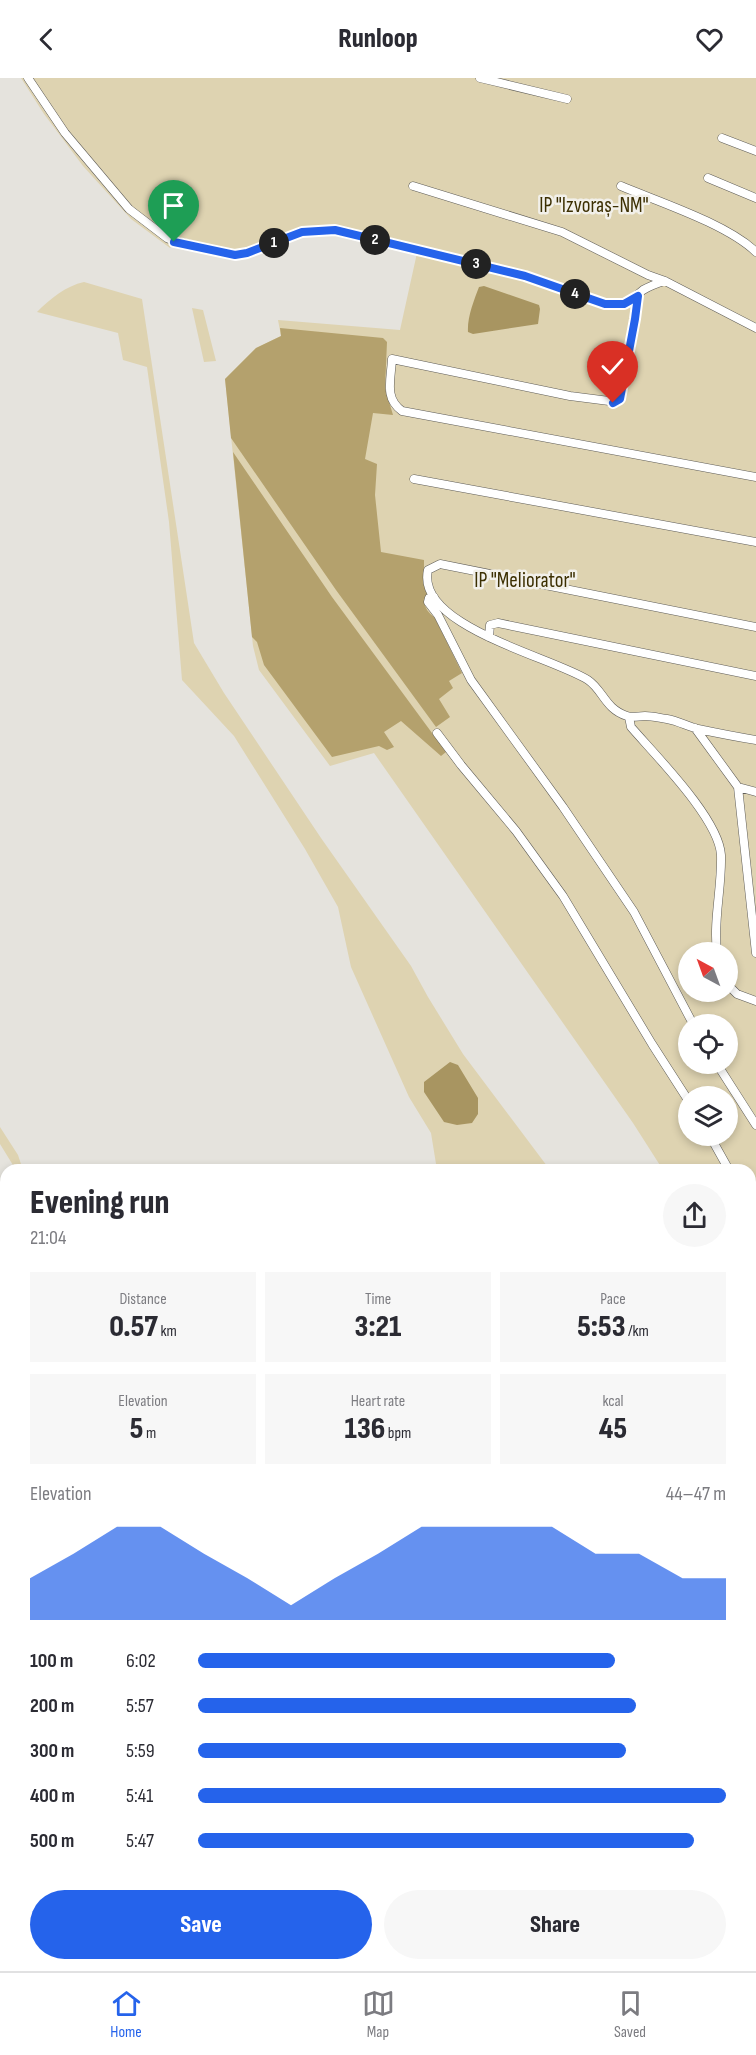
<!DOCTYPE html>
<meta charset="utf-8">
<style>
body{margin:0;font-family:"Sofia Sans Condensed",sans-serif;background:#f7f7f7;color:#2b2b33;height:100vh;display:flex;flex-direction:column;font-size:22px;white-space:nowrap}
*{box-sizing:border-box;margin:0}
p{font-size:20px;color:#7c7c81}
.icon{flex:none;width:33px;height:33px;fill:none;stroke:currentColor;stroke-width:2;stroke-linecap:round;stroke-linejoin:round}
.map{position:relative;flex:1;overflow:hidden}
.side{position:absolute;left:0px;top:1086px;width:756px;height:807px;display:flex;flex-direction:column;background:#fff;border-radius:18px 18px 0 0;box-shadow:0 3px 9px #0003}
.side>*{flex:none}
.needle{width:39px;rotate:319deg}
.tools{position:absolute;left:678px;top:864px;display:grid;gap:12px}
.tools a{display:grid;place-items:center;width:60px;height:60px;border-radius:50%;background:#fff;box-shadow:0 3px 9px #0003;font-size:30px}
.pin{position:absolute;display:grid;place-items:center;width:51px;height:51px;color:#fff;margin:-62px -26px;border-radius:50% 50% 50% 0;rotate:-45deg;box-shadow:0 0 6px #0007}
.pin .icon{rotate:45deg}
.km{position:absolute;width:30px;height:30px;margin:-15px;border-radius:50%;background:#222;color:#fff;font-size:16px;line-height:30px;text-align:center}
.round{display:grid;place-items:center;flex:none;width:63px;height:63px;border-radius:32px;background:#f7f7f7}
.overview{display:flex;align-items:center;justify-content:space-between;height:102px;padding:0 30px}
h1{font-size:33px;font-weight:800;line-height:45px}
.figures{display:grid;grid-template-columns:repeat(3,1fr);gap:9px;height:102px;padding:6px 30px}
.figures div{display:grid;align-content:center;border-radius:0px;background:#f7f7f7;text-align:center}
.figures b{font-size:30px;font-weight:800}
.figures small{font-size:16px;font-weight:400}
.figures p{font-size:16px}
.chart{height:168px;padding:12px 30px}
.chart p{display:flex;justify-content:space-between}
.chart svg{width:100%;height:108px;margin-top:6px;fill:#2563eb;opacity:.7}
.cta{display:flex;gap:12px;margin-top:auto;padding:12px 30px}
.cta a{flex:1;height:69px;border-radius:36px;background:#2563eb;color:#fff;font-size:24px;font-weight:800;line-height:69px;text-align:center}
.cta a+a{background:#f7f7f7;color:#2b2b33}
ul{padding:0 30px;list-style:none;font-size:20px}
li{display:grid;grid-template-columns:96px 72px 1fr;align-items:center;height:45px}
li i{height:15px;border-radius:8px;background:#2563eb}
header{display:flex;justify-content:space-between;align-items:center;height:78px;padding:0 30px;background:#fff;font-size:27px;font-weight:800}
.tabs{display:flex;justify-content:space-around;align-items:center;height:84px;border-top:2px solid #e1e1e2;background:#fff;font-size:16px;color:#7c7c81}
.tabs a{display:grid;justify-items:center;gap:3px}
.tabs .current{color:#2563eb}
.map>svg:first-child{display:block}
.green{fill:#ded3b1;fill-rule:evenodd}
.forest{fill:#b4a16d}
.water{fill:#a89561}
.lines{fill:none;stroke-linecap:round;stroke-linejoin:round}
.street-casing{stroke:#5e5c57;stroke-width:9}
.street{stroke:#fff;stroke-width:8}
.route-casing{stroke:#fff;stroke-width:12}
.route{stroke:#2563eb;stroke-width:8}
.labels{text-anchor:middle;stroke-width:5;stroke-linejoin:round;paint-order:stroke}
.park-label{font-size:21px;fill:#3c2f02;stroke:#f2f0ea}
</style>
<header><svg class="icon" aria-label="back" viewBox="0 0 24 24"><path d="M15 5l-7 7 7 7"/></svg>Runloop<svg class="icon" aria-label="heart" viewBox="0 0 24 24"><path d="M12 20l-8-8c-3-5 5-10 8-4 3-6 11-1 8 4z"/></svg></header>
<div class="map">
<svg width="756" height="1893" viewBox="0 0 756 1893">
<rect width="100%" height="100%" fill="#e5e3dd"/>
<!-- green -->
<path class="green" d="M21,0H756V1236L750,1227V1092H663L633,1045L374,675L330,688L259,592L253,568L225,301L256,270L281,258L278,242L400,252L417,175L334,155L304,158L238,181L174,165L170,170L131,141L83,88L44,36ZM688,874H728V914H688ZM688,946H728V986H688ZM688,1018H728V1058H688Z
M84,204L142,221L194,565L224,615L321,760L411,888L428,919L463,976L550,1092H437L431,1055L409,1019L351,889L338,829L305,771L234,658L182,602L169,444L147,289L123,282L118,255L37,234C51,220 66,208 84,204Z
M192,230L203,232L216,283L204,284Z
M0,1049L18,1077L23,1092H16L0,1066Z
M750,1379L756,1387V1423L750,1436Z
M87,1887H135L137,1893H69L82,1891Z
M182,1887H552L556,1893H185Z"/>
<!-- forest -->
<path class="forest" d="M280,250L383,260L387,264L385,310L393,337L373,335L365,381L377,386L375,417L381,474L424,482V505L428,517L424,522C425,531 428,534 435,540L462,595L449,603L453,610L439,621L450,639L436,649L336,512L231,360L225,301L256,270L281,258Z
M233,374L332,519L446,674L441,678L401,643L384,654L394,669L387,672L379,668L332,679L264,587L257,564L252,559Z
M0,1498L6,1503V1532L0,1533Z
M0,1685H6V1887H87C73,1893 20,1893 0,1893Z
M750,1811L756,1813V1893H556L552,1887H750Z
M135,1887H182L185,1893H137Z"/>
<!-- water -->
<path class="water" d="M484,208L539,227L540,231L538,246L473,256L468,254C467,240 474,222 479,209Z
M450,984L458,987L478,1020V1036L472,1045L457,1047L444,1044L424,1014V1004Z"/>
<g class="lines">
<!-- street casing -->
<g class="street-casing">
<path id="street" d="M28,0L65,55L129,131L167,160L174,163L235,177L247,175L302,154L335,152L525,198L605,226C625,229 628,224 643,212C650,208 658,205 665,203
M480,0L567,21
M722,60L756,73
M708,100L756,120
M413,108L562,154L648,197L665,203L756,250
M621,108C659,124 727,146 756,174
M638,218C634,238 628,311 617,324L570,318L392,281C391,302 384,320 402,333L756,399
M414,401L756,464
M434,519L429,520L428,524L438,537L471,602L563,729L634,834L693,946
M756,549L440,486L428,492C415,548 552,579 588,602C603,612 605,631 627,638C632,640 639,638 645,638C652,638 660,640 667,641C678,643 687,648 698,651C717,655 737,659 756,662
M489,559L490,547L498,545L756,598
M629,639L631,649C656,678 719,741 721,777C722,810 713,842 717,874
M695,650L738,709L756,714
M437,655L461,687L516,753L563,818L652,966L688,1022
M738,709L756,875
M728,907L737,916L756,923
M717,986L756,1047
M710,1058L729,1092
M750,1131L756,1141"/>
</g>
<!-- street -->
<use href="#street" class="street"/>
</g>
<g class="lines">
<!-- route casing -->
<g class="route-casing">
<path id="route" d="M174,164L235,177L247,175L302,154L335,152L525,198L605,226H624L638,218L635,241L620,321L613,325"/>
</g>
<!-- route -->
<use href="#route" class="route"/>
</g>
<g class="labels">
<!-- park labels -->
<g class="park-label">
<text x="594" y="134">IP "Izvoraș-NM"</text>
<text x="525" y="509">IP "Meliorator"</text>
</g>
</g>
</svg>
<div class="tools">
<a><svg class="needle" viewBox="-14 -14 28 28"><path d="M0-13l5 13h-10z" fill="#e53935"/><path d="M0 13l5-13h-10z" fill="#7c7c81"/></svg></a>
<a><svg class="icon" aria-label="locate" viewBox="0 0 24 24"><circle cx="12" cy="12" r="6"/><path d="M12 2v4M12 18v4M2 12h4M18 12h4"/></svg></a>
<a><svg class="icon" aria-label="layers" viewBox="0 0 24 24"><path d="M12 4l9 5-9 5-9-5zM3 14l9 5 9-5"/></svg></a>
</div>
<div class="pin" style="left:174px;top:164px;background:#1e9e55"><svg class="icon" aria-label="arrive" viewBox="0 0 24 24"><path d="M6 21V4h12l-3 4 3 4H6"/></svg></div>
<div class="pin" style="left:613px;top:325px;background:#d93025"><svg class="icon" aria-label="check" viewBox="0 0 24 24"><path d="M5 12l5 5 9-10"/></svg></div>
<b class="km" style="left:274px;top:165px">1</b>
<b class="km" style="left:375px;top:162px">2</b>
<b class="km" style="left:476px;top:186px">3</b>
<b class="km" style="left:575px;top:216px">4</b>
<section class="side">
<div class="overview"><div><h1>Evening run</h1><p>21:04</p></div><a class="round"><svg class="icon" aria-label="share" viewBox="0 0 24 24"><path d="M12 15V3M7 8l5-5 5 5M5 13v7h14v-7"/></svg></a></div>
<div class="figures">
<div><p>Distance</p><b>0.57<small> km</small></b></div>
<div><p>Time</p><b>3:21</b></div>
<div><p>Pace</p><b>5:53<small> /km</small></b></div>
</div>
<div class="figures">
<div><p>Elevation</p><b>5<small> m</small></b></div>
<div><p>Heart rate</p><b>136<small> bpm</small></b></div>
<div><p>kcal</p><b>45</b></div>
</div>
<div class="chart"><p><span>Elevation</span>44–47 m</p>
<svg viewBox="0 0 160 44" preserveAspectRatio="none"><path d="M0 44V27L10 17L20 6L30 6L40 17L50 27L60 38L70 27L80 17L90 6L100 6L110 6L120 6L130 17L140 17L150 27L160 27V44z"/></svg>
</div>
<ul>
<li><b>100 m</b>6:02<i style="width:79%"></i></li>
<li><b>200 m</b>5:57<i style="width:83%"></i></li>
<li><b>300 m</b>5:59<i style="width:81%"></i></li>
<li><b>400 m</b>5:41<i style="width:100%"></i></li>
<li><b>500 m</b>5:47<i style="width:94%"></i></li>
</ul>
<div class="cta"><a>Save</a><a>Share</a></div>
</section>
</div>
<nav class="tabs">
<a class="current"><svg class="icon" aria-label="home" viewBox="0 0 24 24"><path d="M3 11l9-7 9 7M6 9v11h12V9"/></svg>Home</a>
<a><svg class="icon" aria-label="map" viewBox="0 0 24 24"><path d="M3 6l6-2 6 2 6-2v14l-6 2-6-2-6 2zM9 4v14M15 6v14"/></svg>Map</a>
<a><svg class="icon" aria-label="saved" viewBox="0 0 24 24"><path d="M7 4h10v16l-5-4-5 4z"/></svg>Saved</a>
</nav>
